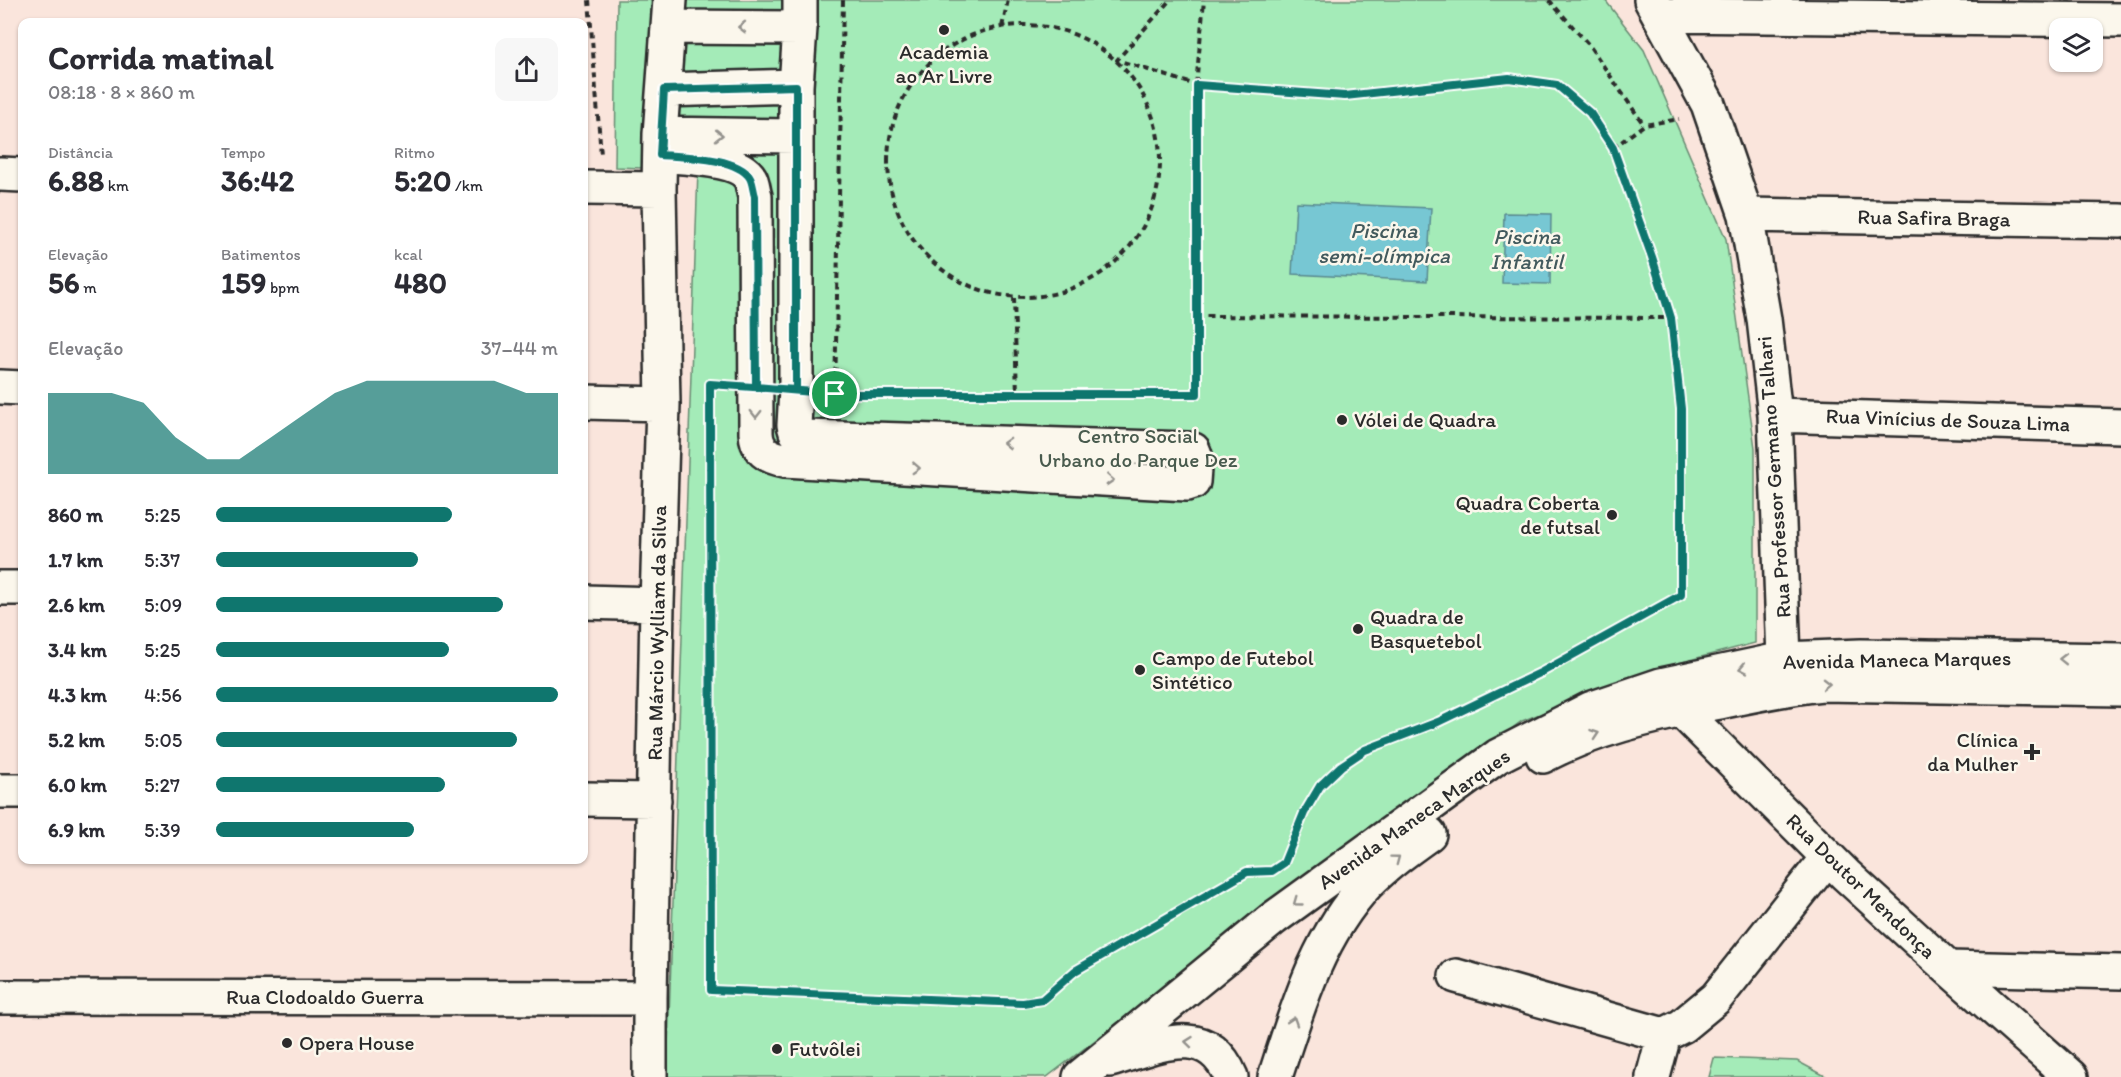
<!DOCTYPE html>
<html lang="pt">
<meta charset="utf-8">
<style>
body{margin:0;font-family:Itim,sans-serif;background:#f7f7f7;color:#2b2b33;height:100vh;display:flex;flex-direction:column;font-size:22px;white-space:nowrap}
*{box-sizing:border-box;margin:0}
p{font-size:20px;color:#7c7c81}
.icon{flex:none;width:33px;height:33px;fill:none;stroke:currentColor;stroke-width:2;stroke-linecap:round;stroke-linejoin:round}
.map{position:relative;flex:1;overflow:hidden}
.sheet{position:absolute;left:18px;top:18px;width:570px;height:846px;display:flex;flex-direction:column;background:#fff;border-radius:12px;box-shadow:0 2px 4px #0004}
.sheet>*{flex:none}
.buttons{position:absolute;left:2049px;top:18px;display:grid;gap:12px}
.buttons a{display:grid;place-items:center;width:54px;height:54px;border-radius:12px;background:#fff;box-shadow:0 2px 4px #0004;font-size:30px}
.pin{position:absolute;display:grid;place-items:center;width:51px;height:51px;color:#fff;margin:-26px;border:3px solid #fff;border-radius:50%;box-shadow:0 2px 6px #0007}
.round{display:grid;place-items:center;flex:none;width:63px;height:63px;border-radius:12px;background:#f7f7f7}
.head{display:flex;align-items:center;justify-content:space-between;height:102px;padding:0 30px}
h1{font-size:33px;font-weight:700;line-height:45px}
.stats{display:grid;grid-template-columns:repeat(3,1fr);gap:9px;height:102px;padding:6px 30px}
.stats div{display:grid;align-content:center}
.stats b{font-size:30px;font-weight:700}
.stats small{font-size:16px;font-weight:400}
.stats p{font-size:16px}
.chart{height:168px;padding:12px 30px}
.chart p{display:flex;justify-content:space-between}
.chart svg{width:100%;height:108px;margin-top:6px;fill:#0f766e;opacity:.7}
ul{padding:0 30px;list-style:none;font-size:20px}
li{display:grid;grid-template-columns:96px 72px 1fr;align-items:center;height:45px}
li i{height:15px;border-radius:8px;background:#0f766e}
.map>svg:first-child{display:block}
.green{fill:#a4ebb8;stroke:#688b72;stroke-width:1.5}
.water{fill:#77c7d3;stroke:#598990;stroke-width:1.5}
.lines{fill:none;stroke-linecap:round;stroke-linejoin:round}
.minor-casing{stroke:#2b2b2b;stroke-width:38}
.major-casing{stroke:#2b2b2b;stroke-width:38}
.path{stroke:#2b2b2b;stroke-width:4;stroke-dasharray:6 4.5;stroke-linecap:butt}
.minor{stroke:#fbf7ec;stroke-width:33}
.major{stroke:#fbf7ec;stroke-width:33}
.oneway{stroke:#93918c}
.route-casing{stroke:#fff;stroke-width:12}
.route{stroke:#0f766e;stroke-width:8}
.poi-dot{fill:#2b2b2b;stroke:#fbf7ec;stroke-width:2}
.labels{text-anchor:middle;stroke-width:5;stroke-linejoin:round;paint-order:stroke}
.poi-label{font-size:21px;fill:#2b2b2b;stroke:#fbf7ec;text-anchor:start}
.street-label{font-size:21px;fill:#2b2b2b;stroke:#fbf7ec}
.park-label{font-size:21px;fill:#495b4e;stroke:#fbf7ec}
.water-label{font-size:22px;font-style:italic;fill:#425a5d;stroke:#fbf7ec}
</style>
<div class="map">
<svg width="2121" height="1077" viewBox="0 0 2121 1077">
<rect width="100%" height="100%" fill="#fae5dc"/>
<filter id="ink" filterUnits="userSpaceOnUse"><feTurbulence type="fractalNoise" baseFrequency=".0167" numOctaves="2"/><feDisplacementMap in="SourceGraphic" scale="12" xChannelSelector="R" yChannelSelector="G"/><feConvolveMatrix kernelMatrix="1 2 1 2 8 2 1 2 1" color-interpolation-filters="sRGB"/></filter>
<g filter="url(#ink)">
<!-- green -->
<path class="green" d="M617,0H1605L1644,50L1726,239L1755,448V643L1655,669L1522,721L1200,960L1047,1077H667L698,170L615,167Z
M1714,1058L1797,1061L1827,1077H1709Z"/>
<!-- water -->
<path class="water" d="M1296,202L1431,208L1427,281L1292,274Z
M1504,213L1551,214L1550,284L1502,283Z"/>
<g class="lines">
<!-- minor casing -->
<g class="minor-casing">
<path id="minor" d="M1651,0L1708,104L1746,215L1764,319L1775,415L1785,686
M1661,15L2121,20
M668,27L800,28
M664,90L796,86
M660,134L796,136
M660,155C682,158 738,157 750,178C753,183 753,191 755,196L756,433C757,451 768,457 785,460L1187,484L1193,482L1195,455L1193,450L1188,449L807,437L796,432L794,425L796,390V86L800,28V0
M0,174L22,175
M584,188L659,189
M1746,215L2121,221
M0,387L22,388
M584,402L663,404
M1775,415L2121,426
M0,588H22
M584,602L657,604
M1666,691L1681,710L1846,875L1948,968L2071,1077
M0,791H22
M584,799L654,800
M1948,968L2121,972
M1456,976L1664,1035L1682,1026L1716,998L1828,857
M0,997L650,998
M650,1077V998L657,604L663,404L659,189L660,134L670,0
M1653,1077L1664,1035"/>
</g>
<!-- major casing -->
<g class="major-casing">
<path id="major" d="M1543,756C1594,729 1649,717 1705,705C1744,697 1782,688 1822,684L2121,689
M1110,1060C1155,1047 1207,1019 1231,1077
M1080,1077L1274,918L1498,756L1590,709L1661,685L1784,659L1861,656L2121,660
M1275,1077C1297,1009 1318,936 1368,883C1387,864 1408,849 1429,834"/>
</g>
<!-- path -->
<path class="path" d="M589,0L601,155
M843,0L835,394H1196V85L1117,60L1170,0
M1549,0L1589,45L1644,125
M888 161a136 136 0 1 1 272 0a136 136 0 1 1-272 0Z
M1002,27L1008,0
M1613,148L1644,125L1679,119
M1014,298L1017,394
M1196,316L1671,318
M724,384H710L711,990L1023,1003L1043,1000L1075,971L1247,872L1272,871L1284,863L1304,813L1320,786L1341,767L1365,750L1438,722L1542,672L1681,595V409L1671,318L1652,257L1613,148L1590,113L1557,85L1509,78L1345,96L1196,85L1204,0"/>
<!-- minor -->
<use href="#minor" class="minor"/>
<!-- major -->
<use href="#major" class="major"/>
</g>
<!-- one-way arrows -->
<defs><path id="oneway-chevron" d="M-2-3.5L2.5 0L-2 3.5" fill="none" stroke-width="1.6" stroke-linecap="round" stroke-linejoin="round" transform="scale(1.5)"/></defs>
<g class="oneway">
<use href="#oneway-chevron" transform="translate(742 27) rotate(-180)"/>
<use href="#oneway-chevron" transform="translate(719 135) rotate(1)"/>
<use href="#oneway-chevron" transform="translate(756 414) rotate(90)"/>
<use href="#oneway-chevron" transform="translate(1007 443) rotate(-178)"/>
<use href="#oneway-chevron" transform="translate(916 468) rotate(3)"/>
<use href="#oneway-chevron" transform="translate(1110 480) rotate(3)"/>
<use href="#oneway-chevron" transform="translate(2063 659) rotate(-179)"/>
<use href="#oneway-chevron" transform="translate(1743 668) rotate(168)"/>
<use href="#oneway-chevron" transform="translate(1826 684) rotate(-1)"/>
<use href="#oneway-chevron" transform="translate(1595 734) rotate(-19)"/>
<use href="#oneway-chevron" transform="translate(1396 859) rotate(-37)"/>
<use href="#oneway-chevron" transform="translate(1297 902) rotate(144)"/>
<use href="#oneway-chevron" transform="translate(1293 1021) rotate(-72)"/>
<use href="#oneway-chevron" transform="translate(1189 1042) rotate(-174)"/>
</g>
</g>
<g class="lines" filter="url(#ink)">
<!-- route casing -->
<g class="route-casing">
<path id="route" d="M835,394L756,387L755,196C753,191 753,183 750,178C738,157 683,157 660,155L664,90L796,86V390L710,384L711,990L1023,1003L1042,1000L1075,971L1247,872L1272,871L1284,863L1304,813L1320,786L1341,766L1365,750L1438,722L1542,672L1681,595V409L1671,318L1652,257L1613,148L1590,113L1557,85L1509,78L1345,96L1197,85V394H835"/>
</g>
<!-- route -->
<use href="#route" class="route"/>
</g>
<!-- markers -->
<g class="poi-dot">
<circle cx="944" cy="30" r="6"/>
<circle cx="1342" cy="420" r="6"/>
<circle cx="1612" cy="515" r="6"/>
<circle cx="1358" cy="629" r="6"/>
<circle cx="1140" cy="670" r="6"/>
<path d="M2029 743h6v6h6v6h-6v6h-6v-6h-6v-6h6z"/>
<circle cx="287" cy="1043" r="6"/>
<circle cx="777" cy="1049" r="6"/>
</g>
<g class="labels">
<!-- poi labels -->
<g class="poi-label">
<text x="944" y="59" text-anchor="middle">Academia<tspan x="944" dy="24">ao Ar Livre</tspan></text>
<text x="1354" y="427">Vólei de Quadra</text>
<text x="1600" y="510" text-anchor="end">Quadra Coberta<tspan x="1600" dy="24">de futsal</tspan></text>
<text x="1370" y="624">Quadra de<tspan x="1370" dy="24">Basquetebol</tspan></text>
<text x="1152" y="665">Campo de Futebol<tspan x="1152" dy="24">Sintético</tspan></text>
<text x="2018" y="747" text-anchor="end">Clínica<tspan x="2018" dy="24">da Mulher</tspan></text>
<text x="299" y="1050">Opera House</text>
<text x="789" y="1056">Futvôlei</text>
</g>
<!-- street labels -->
<g class="street-label">
<text transform="translate(1934 218) rotate(1)" y="7">Rua Safira Braga</text>
<text transform="translate(1948 420) rotate(2)" y="7">Rua Vinícius de Souza Lima</text>
<text transform="translate(1774 477) rotate(-94)" y="7">Rua Professor Germano Talhari</text>
<text transform="translate(657 633) rotate(-89)" y="7">Rua Márcio Wylliam da Silva</text>
<text transform="translate(1897 660) rotate(-1)" y="7">Avenida Maneca Marques</text>
<text transform="translate(1414 819) rotate(-35)" y="7">Avenida Maneca Marques</text>
<text transform="translate(1861 886) rotate(44)" y="7">Rua Doutor Mendonça</text>
<text x="325" y="1004">Rua Clodoaldo Guerra</text>
</g>
<!-- park labels -->
<g class="park-label">
<text x="1138" y="443">Centro Social<tspan x="1138" dy="24">Urbano do Parque Dez</tspan></text>
</g>
<!-- water labels -->
<g class="water-label">
<text x="1384" y="238">Piscina<tspan x="1384" dy="25">semi-olímpica</tspan></text>
<text x="1527" y="244">Piscina<tspan x="1527" dy="25">Infantil</tspan></text>
</g>
</g>
</svg>
<div class="buttons">
<a><svg class="icon" aria-label="layers" viewBox="0 0 24 24"><path d="M12 4l9 5-9 5-9-5zM3 14l9 5 9-5"/></svg></a>
</div>
<div class="pin" style="left:835px;top:394px;background:#1e9e55"><svg class="icon" aria-label="arrive" viewBox="0 0 24 24"><path d="M6 21V4h12l-3 4 3 4H6"/></svg></div>
<section class="sheet">
<div class="head"><div><h1>Corrida matinal</h1><p>08:18 · 8 × 860 m</p></div><a class="round"><svg class="icon" aria-label="share" viewBox="0 0 24 24"><path d="M12 15V3M7 8l5-5 5 5M5 13v7h14v-7"/></svg></a></div>
<div class="stats">
<div><p>Distância</p><b>6.88<small> km</small></b></div>
<div><p>Tempo</p><b>36:42</b></div>
<div><p>Ritmo</p><b>5:20<small> /km</small></b></div>
</div>
<div class="stats">
<div><p>Elevação</p><b>56<small> m</small></b></div>
<div><p>Batimentos</p><b>159<small> bpm</small></b></div>
<div><p>kcal</p><b>480</b></div>
</div>
<div class="chart"><p><span>Elevação</span>37–44 m</p>
<svg viewBox="0 0 160 44" preserveAspectRatio="none"><path d="M0 44V11L10 11L20 11L30 15L40 29L50 38L60 38L70 29L80 20L90 11L100 6L110 6L120 6L130 6L140 6L150 11L160 11V44z"/></svg>
</div>
<ul>
<li><b>860 m</b>5:25<i style="width:69%"></i></li>
<li><b>1.7 km</b>5:37<i style="width:59%"></i></li>
<li><b>2.6 km</b>5:09<i style="width:84%"></i></li>
<li><b>3.4 km</b>5:25<i style="width:68%"></i></li>
<li><b>4.3 km</b>4:56<i style="width:100%"></i></li>
<li><b>5.2 km</b>5:05<i style="width:88%"></i></li>
<li><b>6.0 km</b>5:27<i style="width:67%"></i></li>
<li><b>6.9 km</b>5:39<i style="width:58%"></i></li>
</ul>
</section>
</div>
